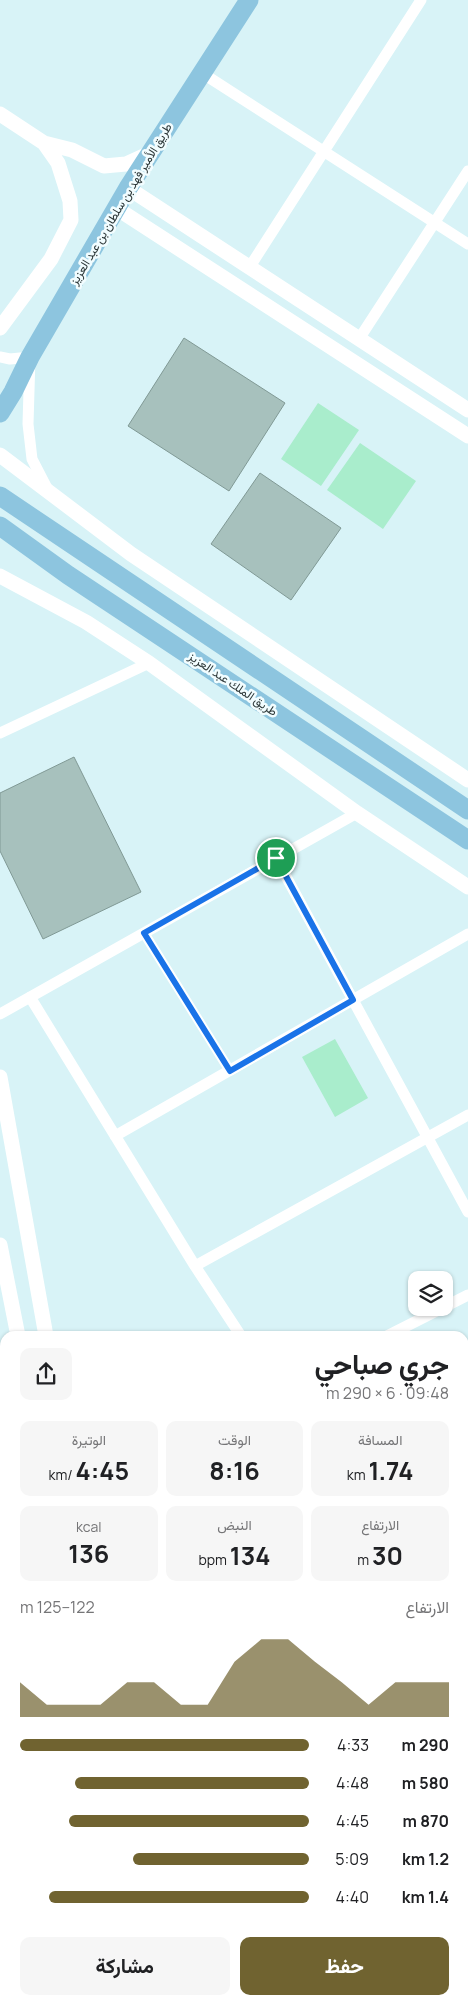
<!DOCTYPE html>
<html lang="ar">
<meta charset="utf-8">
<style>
body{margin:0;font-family:Manrope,Vazirmatn,sans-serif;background:#f6f6f6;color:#202124;direction:rtl;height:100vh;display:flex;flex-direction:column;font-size:19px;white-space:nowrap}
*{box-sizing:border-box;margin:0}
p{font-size:16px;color:#757577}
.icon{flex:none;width:28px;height:28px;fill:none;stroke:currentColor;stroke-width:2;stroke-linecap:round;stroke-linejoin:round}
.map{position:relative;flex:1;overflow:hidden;direction:ltr}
.side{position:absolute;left:0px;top:1331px;width:469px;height:674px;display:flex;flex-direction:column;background:#fff;border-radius:15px 15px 0 0;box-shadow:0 1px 4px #0004;direction:rtl}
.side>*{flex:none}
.fabs{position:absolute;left:408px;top:1271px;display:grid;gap:10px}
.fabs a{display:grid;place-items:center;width:45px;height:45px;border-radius:10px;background:#fff;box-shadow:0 1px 4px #0004;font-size:25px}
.pin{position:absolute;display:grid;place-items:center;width:42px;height:42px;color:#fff;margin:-21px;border:2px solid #fff;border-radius:50%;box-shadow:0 1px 5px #0007}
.round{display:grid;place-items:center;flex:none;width:52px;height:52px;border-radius:10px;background:#f6f6f6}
.head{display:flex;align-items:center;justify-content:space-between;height:85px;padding:0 20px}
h1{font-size:28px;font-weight:700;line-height:38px}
.metrics{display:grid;grid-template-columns:repeat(3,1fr);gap:8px;height:85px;padding:5px 20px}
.metrics div{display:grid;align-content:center;border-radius:10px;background:#f6f6f6;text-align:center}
.metrics b{font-size:25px;font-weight:700}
.metrics small{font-size:14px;font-weight:400}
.metrics p{font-size:14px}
.chart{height:140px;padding:10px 20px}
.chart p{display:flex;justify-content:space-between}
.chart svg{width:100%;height:90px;margin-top:5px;fill:#706330;opacity:.7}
.button{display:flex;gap:10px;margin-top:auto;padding:10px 20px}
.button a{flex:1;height:58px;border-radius:10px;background:#706330;color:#fff;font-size:20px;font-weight:700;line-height:58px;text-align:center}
.button a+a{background:#f6f6f6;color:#202124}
ul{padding:0 20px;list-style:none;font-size:16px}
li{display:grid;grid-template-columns:80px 60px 1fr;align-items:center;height:38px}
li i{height:12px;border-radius:6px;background:#706330}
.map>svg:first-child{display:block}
.green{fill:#a9edcc}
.building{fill:#a7c1bd;stroke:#809995}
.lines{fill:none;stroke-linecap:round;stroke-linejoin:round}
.service{stroke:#fff;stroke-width:5.5}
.minor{stroke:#fff;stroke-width:11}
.tertiary{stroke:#fff;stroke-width:15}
.primary{stroke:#8dc5df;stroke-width:19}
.route-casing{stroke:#fff;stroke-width:10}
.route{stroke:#1a73e8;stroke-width:6}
.labels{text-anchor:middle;stroke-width:5;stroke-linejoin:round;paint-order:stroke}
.street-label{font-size:12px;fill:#2c3738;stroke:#f2fdff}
</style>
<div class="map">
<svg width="468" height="2004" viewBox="0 0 468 2004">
<rect width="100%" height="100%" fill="#d8f3f7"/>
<!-- green -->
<path class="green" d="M318,403L359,430L321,486L281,459Z
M360,443L416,481L383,529L327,490Z
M335,1039L368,1098L335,1117L302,1057Z"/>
<!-- building -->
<path class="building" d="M184,338L285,403L229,491L128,426Z
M260,473L341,528L291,600L211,544Z
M74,757L141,892L43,939L0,851V793Z"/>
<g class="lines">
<!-- service -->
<path class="service" d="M144,933L230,1071
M464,1872L468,1870
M464,1924L468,1933
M378,2000L380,2004"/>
<!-- minor -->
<path class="minor" d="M202,73L468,244
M249,268L421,0
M359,339L468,171
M0,357L10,359L30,357L28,424L32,459L48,490
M0,733L149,663
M276,858L468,1212
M30,997L195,1266L241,1336
M0,1014L357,813
M115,1136L468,934
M195,1266L468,1115
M387,1336L468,1295
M464,1433L468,1431"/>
<!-- tertiary -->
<path class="tertiary" d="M0,114L44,143L58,163L70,201L71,220L51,259L0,328
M44,143L72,150L104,166L126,164L150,153
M128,188L468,410
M116,208L468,436
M0,455L131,554L468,780
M0,576L86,622L149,663L357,813L468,887
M0,1077L46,1336
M0,1245L18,1336
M464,1571L468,1570
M0,1583L5,1582
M464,1599L468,1598
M0,1604L5,1603
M0,1768L5,1766
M0,1794L5,1792"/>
<!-- primary -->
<path class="primary" d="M0,413L13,392L30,357L128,188L249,0
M0,496L468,810
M0,526L68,575L468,840"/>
</g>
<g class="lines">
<!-- route casing -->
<g class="route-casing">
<path id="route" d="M276,858L353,1000L230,1071L144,933Z"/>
</g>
<!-- route -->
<use href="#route" class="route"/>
</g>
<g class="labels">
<!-- street labels -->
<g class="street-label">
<text transform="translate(121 204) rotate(-59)" y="4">طريق الأمير فهد بن سلطان بن عبد العزيز</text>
<text transform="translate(233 684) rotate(34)" y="4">طريق الملك عبد العزيز</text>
</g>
</g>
</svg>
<div class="fabs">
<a><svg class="icon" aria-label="layers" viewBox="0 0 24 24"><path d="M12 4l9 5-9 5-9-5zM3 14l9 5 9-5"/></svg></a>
</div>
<div class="pin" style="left:276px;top:858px;background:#1e9e55"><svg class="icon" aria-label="arrive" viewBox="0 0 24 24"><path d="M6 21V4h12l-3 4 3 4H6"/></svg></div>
<section class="side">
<div class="head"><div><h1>جري صباحي</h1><p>09:48 · 6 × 290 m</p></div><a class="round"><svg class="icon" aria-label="share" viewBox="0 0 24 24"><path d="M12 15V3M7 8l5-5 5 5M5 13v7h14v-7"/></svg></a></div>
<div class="metrics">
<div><p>المسافة</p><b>1.74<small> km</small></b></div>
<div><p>الوقت</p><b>8:16</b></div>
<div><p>الوتيرة</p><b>4:45<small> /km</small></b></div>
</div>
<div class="metrics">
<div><p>الارتفاع</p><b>30<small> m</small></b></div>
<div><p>النبض</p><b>134<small> bpm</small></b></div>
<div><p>kcal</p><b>136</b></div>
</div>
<div class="chart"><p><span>الارتفاع</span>122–125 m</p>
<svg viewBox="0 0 160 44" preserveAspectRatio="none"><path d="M0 44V27L10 38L20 38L30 38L40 27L50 27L60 38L70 38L80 17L90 6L100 6L110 17L120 27L130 38L140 27L150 27L160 27V44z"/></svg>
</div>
<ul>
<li><b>290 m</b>4:33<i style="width:100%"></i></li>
<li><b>580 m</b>4:48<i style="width:81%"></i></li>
<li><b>870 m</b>4:45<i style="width:83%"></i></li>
<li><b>1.2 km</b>5:09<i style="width:61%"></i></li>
<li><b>1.4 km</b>4:40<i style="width:90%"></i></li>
</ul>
<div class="button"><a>حفظ</a><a>مشاركة</a></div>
</section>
</div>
